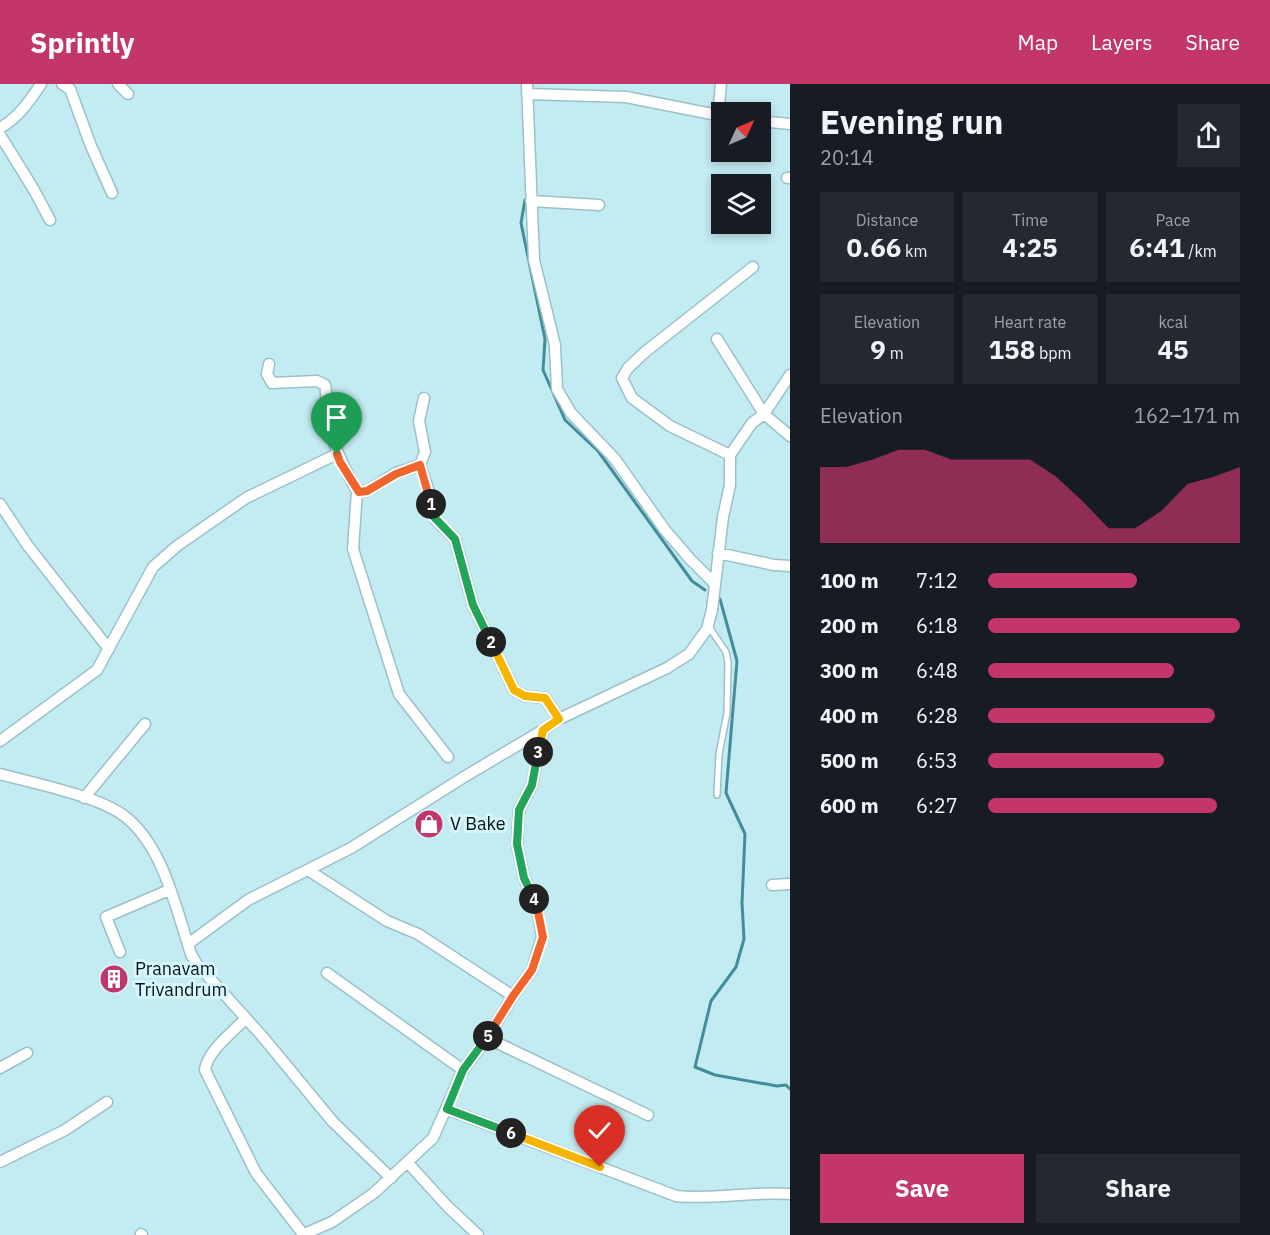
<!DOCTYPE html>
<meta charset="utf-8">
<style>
body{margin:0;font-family:"IBM Plex Sans",sans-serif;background:#242831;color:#f1f3f6;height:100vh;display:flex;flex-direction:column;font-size:22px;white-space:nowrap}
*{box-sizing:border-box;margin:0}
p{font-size:20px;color:#9ea1a6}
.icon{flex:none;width:33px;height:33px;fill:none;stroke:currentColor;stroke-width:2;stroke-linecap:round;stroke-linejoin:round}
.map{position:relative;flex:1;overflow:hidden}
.sheet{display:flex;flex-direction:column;background:#171b24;width:480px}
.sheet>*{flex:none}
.needle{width:39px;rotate:46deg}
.tools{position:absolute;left:711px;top:18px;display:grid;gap:12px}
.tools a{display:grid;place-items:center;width:60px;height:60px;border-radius:0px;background:#171b24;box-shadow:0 3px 9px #0003;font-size:30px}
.pin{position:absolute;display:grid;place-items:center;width:51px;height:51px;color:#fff;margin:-62px -26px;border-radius:50% 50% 50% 0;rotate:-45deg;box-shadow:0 0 6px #0007}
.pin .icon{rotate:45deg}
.km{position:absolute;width:30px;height:30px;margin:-15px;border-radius:50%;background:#222;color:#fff;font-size:16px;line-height:30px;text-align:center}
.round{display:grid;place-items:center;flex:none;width:63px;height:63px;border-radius:0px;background:#242831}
.overview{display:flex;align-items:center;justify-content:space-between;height:102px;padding:0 30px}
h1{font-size:33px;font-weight:700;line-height:45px}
.metrics{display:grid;grid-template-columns:repeat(3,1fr);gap:9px;height:102px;padding:6px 30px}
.metrics div{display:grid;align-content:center;border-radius:0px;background:#242831;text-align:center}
.metrics b{font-size:26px;font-weight:700}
.metrics small{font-size:16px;font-weight:400}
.metrics p{font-size:16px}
.chart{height:168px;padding:12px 30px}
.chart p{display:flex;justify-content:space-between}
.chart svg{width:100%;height:108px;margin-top:6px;fill:#c2366a;opacity:.7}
.primary-button{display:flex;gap:12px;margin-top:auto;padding:12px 30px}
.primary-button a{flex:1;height:69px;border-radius:0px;background:#c2366a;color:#fff;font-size:24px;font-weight:700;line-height:69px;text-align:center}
.primary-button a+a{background:#242831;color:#f1f3f6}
ul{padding:0 30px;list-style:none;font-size:20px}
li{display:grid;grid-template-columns:96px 72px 1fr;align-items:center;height:45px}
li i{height:15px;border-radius:8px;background:#c2366a}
header{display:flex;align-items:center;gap:36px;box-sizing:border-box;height:84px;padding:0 30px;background:#c2366a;color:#fff}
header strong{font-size:28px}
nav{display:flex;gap:33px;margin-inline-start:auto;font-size:21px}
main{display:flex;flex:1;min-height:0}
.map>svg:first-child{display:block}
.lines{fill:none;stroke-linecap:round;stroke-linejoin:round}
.stream{stroke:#438d9a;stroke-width:3}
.lane-casing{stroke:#9bc1c8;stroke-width:8}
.street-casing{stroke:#9bc1c8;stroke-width:13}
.lane{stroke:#fff;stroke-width:5}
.street{stroke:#fff;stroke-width:10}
.split-1-casing{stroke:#fff;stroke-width:12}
.split-2-casing{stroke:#fff;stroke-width:12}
.split-3-casing{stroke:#fff;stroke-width:12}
.split-4-casing{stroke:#fff;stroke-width:12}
.split-5-casing{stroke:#fff;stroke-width:12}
.split-6-casing{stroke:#fff;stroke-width:12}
.split-7-casing{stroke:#fff;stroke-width:12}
.split-1{stroke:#f0652b;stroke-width:8}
.split-2{stroke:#22a559;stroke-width:8}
.split-3{stroke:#f5b400;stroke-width:8}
.split-4{stroke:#22a559;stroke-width:8}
.split-5{stroke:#f0652b;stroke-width:8}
.split-6{stroke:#22a559;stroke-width:8}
.split-7{stroke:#f5b400;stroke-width:8}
.labels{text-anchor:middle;stroke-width:6;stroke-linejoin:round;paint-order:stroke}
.poi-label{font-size:18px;fill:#051316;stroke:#d7f7fd;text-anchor:start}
</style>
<header>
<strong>Sprintly</strong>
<nav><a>Map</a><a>Layers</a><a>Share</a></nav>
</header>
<main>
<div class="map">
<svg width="790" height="1151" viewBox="0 0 790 1151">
<rect width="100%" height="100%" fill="#c3ebf2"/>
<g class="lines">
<!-- stream -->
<path class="stream" d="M525,116L521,139L545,255L543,286L565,336L598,367L692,497L705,506
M720,515L737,577L726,709L745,750L742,819L744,855L736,883L711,917L695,983L715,991L777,1002L786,1001L790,1005"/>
<!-- lane casing -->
<g class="lane-casing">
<path id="lane" d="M709,543L726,568L728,579L727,629L719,670L717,711"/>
</g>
<!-- street casing -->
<g class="street-casing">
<path id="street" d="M62,0L70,5L91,62L112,109
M118,0L128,10
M527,0L534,176L555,261L557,305L571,329L615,375L665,446L690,475L714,499
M527,10L626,13L722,32
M718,32L721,0
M760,37L790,40
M0,44C18,34 29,18 41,0
M0,51L34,106L50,136
M787,94H790
M531,117L599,121
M717,255L764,330L790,352
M269,280L267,290L272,299L317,297L325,301C327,310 326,320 327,329C331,358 343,382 357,407H367L396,389L420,381
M424,314L419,337L425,368L420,381L431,414L432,427L436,436L455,455L473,521L514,606L525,612L545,614L559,635
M730,371L670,342L632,314L622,294L628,284L645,268L753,183
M357,407L353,465L399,610L448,673
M0,420L28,462L109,565
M718,469L774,481L790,482
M0,657L97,586L153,483L177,462L246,414L337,370
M0,690C33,699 97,712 123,731C163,760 176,825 191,870L196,879L262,952L333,1038L391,1094
M84,714L145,640
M308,786L387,837L418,850L513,912
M772,801L790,800
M188,860L248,816L351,764L464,693L543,646
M120,868L106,833L169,806
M327,889L463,986
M245,935C232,949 208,966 205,986L256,1089L303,1150
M487,954L648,1031
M0,984L27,969
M447,1025L676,1112C714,1116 752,1107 790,1110
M0,1078L65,1046L107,1018
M408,1079L448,1123L478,1151
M141,1150L142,1151
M302,1151L332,1138L374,1109L433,1054L463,986L487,954L513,912L532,886L542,853L537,823L524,794L517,760L519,726L532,701L543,646L559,635L667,584L689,570L707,545L712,526L723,433L730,401V371L752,339L764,330L790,291"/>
</g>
<!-- lane -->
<use href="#lane" class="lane"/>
<!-- street -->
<use href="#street" class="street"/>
</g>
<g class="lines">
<!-- split-1 casing -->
<g class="split-1-casing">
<path id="split-1" d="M337,370L340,378L359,408L367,407L396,390L420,381L431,420"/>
</g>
<!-- split-2 casing -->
<g class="split-2-casing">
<path id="split-2" d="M431,420L433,432L455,455L473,521L491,558"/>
</g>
<!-- split-3 casing -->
<g class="split-3-casing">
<path id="split-3" d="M491,558L514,606L525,612L545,614L559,635L543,646L538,668"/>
</g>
<!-- split-4 casing -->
<g class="split-4-casing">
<path id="split-4" d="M534,815L524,794L517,760L519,726L532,701L538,668"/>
</g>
<!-- split-5 casing -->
<g class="split-5-casing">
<path id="split-5" d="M488,952L513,912L532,886L543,853L537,823L534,815"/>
</g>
<!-- split-6 casing -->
<g class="split-6-casing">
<path id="split-6" d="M488,952L463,986L447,1025L511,1049"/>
</g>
<!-- split-7 casing -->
<g class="split-7-casing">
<path id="split-7" d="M511,1049L600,1083"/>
</g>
<!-- split-1 -->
<use href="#split-1" class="split-1"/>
<!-- split-2 -->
<use href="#split-2" class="split-2"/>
<!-- split-3 -->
<use href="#split-3" class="split-3"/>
<!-- split-4 -->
<use href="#split-4" class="split-4"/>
<!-- split-5 -->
<use href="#split-5" class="split-5"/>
<!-- split-6 -->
<use href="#split-6" class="split-6"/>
<!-- split-7 -->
<use href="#split-7" class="split-7"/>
</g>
<!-- icons -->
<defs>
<g id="shop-disc" transform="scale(1.5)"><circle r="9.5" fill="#c2366a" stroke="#d7f7fd"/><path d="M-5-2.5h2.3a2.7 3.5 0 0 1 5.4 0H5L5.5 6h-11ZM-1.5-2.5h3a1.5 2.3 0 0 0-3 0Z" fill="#fff"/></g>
<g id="building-disc" transform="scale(1.5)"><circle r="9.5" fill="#c2366a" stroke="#d7f7fd"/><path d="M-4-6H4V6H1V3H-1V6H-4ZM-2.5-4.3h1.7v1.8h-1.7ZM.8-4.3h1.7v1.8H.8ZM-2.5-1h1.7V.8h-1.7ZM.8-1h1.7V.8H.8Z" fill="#fff"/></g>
</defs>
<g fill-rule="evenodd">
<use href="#shop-disc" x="429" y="740"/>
<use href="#building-disc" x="114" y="895"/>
</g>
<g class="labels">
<!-- poi labels -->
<g class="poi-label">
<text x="450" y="746">V Bake</text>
<text x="135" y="891">Pranavam<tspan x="135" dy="21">Trivandrum</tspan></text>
</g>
</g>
</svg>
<div class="tools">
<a><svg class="needle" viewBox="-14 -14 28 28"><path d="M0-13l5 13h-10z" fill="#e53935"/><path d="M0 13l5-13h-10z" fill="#9ea1a6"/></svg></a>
<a><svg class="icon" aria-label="layers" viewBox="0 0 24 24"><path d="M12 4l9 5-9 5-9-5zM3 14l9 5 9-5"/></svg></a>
</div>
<div class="pin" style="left:337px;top:370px;background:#1e9e55"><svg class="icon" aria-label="arrive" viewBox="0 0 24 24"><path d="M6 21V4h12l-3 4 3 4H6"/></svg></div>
<div class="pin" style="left:600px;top:1083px;background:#d93025"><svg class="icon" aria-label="check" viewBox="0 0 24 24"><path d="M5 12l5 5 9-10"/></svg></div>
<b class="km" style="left:431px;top:420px">1</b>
<b class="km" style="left:491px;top:558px">2</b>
<b class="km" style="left:538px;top:668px">3</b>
<b class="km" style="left:534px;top:815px">4</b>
<b class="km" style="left:488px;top:952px">5</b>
<b class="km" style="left:511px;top:1049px">6</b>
</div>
<section class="sheet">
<div class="overview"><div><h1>Evening run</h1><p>20:14</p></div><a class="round"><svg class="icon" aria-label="share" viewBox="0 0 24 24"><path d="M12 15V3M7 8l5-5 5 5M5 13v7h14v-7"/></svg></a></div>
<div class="metrics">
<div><p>Distance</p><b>0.66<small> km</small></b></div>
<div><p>Time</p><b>4:25</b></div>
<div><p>Pace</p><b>6:41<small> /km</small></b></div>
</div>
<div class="metrics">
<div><p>Elevation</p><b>9<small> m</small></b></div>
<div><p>Heart rate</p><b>158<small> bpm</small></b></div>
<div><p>kcal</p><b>45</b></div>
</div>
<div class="chart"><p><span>Elevation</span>162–171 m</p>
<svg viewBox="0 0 160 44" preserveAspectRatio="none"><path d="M0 44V13L10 13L20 10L30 6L40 6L50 10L60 10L70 10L80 10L90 17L100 27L110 38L120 38L130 31L140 20L150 17L160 13V44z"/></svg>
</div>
<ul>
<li><b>100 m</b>7:12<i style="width:59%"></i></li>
<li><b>200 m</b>6:18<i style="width:100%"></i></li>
<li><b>300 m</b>6:48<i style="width:74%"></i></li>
<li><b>400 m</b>6:28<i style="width:90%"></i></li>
<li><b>500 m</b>6:53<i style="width:70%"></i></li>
<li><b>600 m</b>6:27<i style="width:91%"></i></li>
</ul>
<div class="primary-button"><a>Save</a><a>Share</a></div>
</section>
</main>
